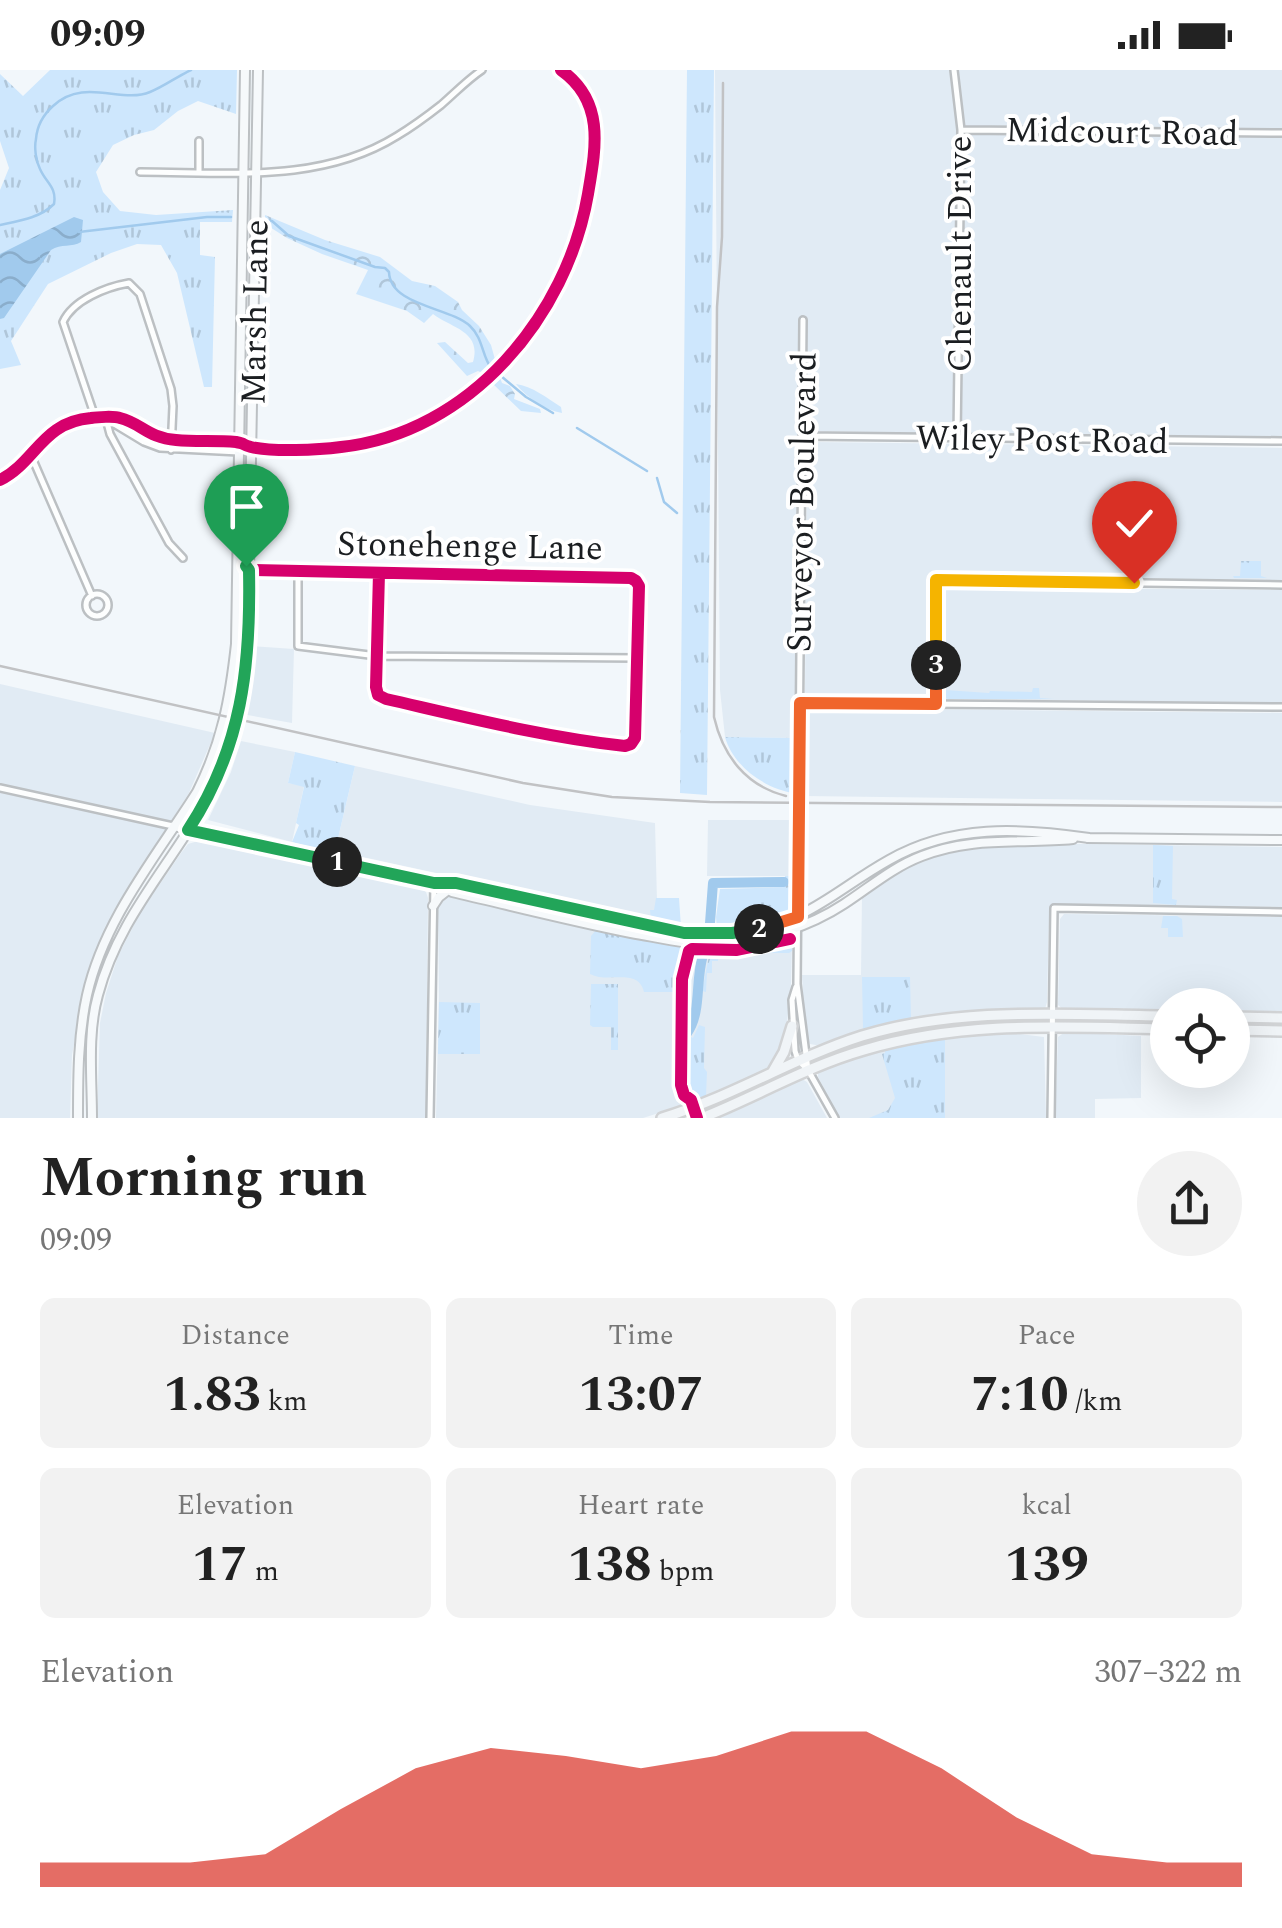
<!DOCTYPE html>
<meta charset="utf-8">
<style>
body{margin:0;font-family:Spectral,serif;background:#f2f2f2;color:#222;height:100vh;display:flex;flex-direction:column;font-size:38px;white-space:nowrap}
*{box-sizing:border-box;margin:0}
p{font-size:32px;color:#767676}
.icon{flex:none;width:55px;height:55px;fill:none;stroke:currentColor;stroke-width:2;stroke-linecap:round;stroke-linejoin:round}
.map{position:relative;height:1048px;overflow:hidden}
.drawer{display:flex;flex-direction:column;background:#fff;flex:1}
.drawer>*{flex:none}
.controls{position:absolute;left:1150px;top:918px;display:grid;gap:20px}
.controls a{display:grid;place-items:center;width:100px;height:100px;border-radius:50%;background:#fff;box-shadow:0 10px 40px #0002;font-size:50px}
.pin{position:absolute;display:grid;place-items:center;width:85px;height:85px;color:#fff;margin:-102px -42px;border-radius:50% 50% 50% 0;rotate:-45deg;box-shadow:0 0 10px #0007}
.pin .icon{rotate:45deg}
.km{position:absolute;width:50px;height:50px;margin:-25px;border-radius:50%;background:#222;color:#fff;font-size:28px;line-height:50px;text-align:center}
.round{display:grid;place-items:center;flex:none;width:105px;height:105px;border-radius:52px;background:#f2f2f2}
.head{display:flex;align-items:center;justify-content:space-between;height:170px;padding:0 40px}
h1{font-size:55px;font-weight:700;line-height:75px}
.metrics{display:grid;grid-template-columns:repeat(3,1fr);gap:15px;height:170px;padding:10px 40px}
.metrics div{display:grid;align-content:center;border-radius:15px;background:#f2f2f2;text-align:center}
.metrics b{font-size:50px;font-weight:700}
.metrics small{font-size:28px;font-weight:400}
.metrics p{font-size:28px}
.chart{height:280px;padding:20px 40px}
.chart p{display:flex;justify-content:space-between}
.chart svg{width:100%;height:180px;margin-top:10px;fill:#d93025;opacity:.7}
.status{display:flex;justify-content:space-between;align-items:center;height:70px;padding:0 50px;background:#fff;direction:ltr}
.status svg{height:28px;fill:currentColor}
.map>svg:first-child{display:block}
.built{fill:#e1ebf4}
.grass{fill:url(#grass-tufts)}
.forest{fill:url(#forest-crowns)}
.water{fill:url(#water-waves)}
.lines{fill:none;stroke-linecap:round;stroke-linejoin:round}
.stream{stroke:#a1caed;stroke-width:2.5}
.river{stroke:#a1caed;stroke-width:10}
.minor-casing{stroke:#bcc0c3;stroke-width:10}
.secondary-casing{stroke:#bcc0c3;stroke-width:12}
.primary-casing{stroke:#d1d3d5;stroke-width:14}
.minor{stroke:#fdfefe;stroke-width:5}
.secondary{stroke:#f6f9fb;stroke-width:8}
.primary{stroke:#f0f4f7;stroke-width:9}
.rail{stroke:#c1c2c4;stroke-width:2.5}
.cycleway-casing{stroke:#fff;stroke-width:19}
.cycleway{stroke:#d6006c;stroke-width:12}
.split-1-casing{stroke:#fff;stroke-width:20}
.split-2-casing{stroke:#fff;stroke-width:20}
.split-3-casing{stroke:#fff;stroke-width:20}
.split-4-casing{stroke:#fff;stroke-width:20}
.split-1{stroke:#22a559;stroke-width:12}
.split-2{stroke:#22a559;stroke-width:12}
.split-3{stroke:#f0652b;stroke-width:12}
.split-4{stroke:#f5b400;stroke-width:12}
.labels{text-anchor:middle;stroke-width:8;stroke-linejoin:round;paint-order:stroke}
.street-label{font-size:35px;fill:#1b1e21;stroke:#fff}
</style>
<div class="status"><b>09:09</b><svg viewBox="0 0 49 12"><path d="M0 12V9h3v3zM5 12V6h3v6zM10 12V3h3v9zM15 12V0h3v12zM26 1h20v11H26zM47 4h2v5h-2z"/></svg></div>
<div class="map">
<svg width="1282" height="1048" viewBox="0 0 1282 1048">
<defs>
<pattern id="grass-tufts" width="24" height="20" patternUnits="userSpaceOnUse" patternTransform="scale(2.5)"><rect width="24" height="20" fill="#cee7fd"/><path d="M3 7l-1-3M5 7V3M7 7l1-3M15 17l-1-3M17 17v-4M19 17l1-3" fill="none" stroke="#b0c6d9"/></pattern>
<pattern id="forest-crowns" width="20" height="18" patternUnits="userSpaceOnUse" patternTransform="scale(2.5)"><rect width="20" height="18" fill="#cee7fd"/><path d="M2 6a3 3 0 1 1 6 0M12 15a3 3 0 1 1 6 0" fill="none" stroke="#b0c6d9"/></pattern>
<pattern id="water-waves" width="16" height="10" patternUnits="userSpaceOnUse" patternTransform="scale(2.5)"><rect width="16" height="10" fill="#a1caed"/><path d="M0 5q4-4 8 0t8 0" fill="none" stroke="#8aadcb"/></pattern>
</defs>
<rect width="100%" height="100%" fill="#f2f7fb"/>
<!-- built -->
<path class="built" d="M715,0H1282V368L798,361L795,668L725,667L720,620Z
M813,372L1282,378V510L933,507L930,627L809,628L805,622L807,378Z
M946,517L1282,520V633L945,629L941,624L943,521Z
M252,576L294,579L292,653L242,644Z
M0,614L215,663L189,723L123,829L98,879L85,918L72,985L70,1048H0Z
M810,638L1282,643V732L804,726L805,643Z
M241,671L295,682L288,713L304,716L292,772L208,750L231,702Z
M355,696L530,735L655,753L657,831L652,850L335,781Z
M708,750H794L793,806H707Z
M198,771L248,779L420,817L426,822L428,828L426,1048H97L100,953L106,923L118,886L140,843L181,783L188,774Z
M1013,773L1282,777V837L1053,834L1049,847L1047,932L1045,939L1040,941H988L945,944L882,956L821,976L810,974L805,966L802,905H861L862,825L897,801L925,787L962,777Z
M450,825L677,874L753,873L782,867H789L792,873L791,914L785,973L782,983L767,1000L719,1024L643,1048H436L439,926L438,842L439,834L444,827Z
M1064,844L1282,847V945L1233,944L1232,935H1168L1167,943L1066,942L1058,935L1060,849Z
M1003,962L1044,967L1046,1048H945V965Z
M1065,962L1141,966V1028L1095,1029V1048H1055L1058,967Z
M885,977L902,1035L873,1048H839L818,1007V1003L822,998L870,985Z
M796,1009H802L807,1012L827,1048H713Z"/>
<!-- grass -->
<path class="grass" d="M50,0H237L236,44L198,31L178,41L154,60L134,65L113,75L96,102L103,122L120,141L156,145L233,140L232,152H200V185L215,187L212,317H204L177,203L161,175L137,174L111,183L48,214L11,271L21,295L0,299V120L9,98L0,71V4L23,26Z
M687,0H714L707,725L680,723Z
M1241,491H1261V506L1267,508H1234L1233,506H1240Z
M942,606H944L945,620L989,623L990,621L1032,622L1033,618H1039L1040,628L1054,629H948L942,627Z
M725,667L795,668L794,723C765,719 733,696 725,667Z
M295,682L355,696L335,781H326L292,772L299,755L296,753L304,717L288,713Z
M1153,775L1173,776L1172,829L1177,830L1176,835L1153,833Z
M785,806H792V837L788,846L745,859L717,861L716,847L720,819L784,817Z
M656,828H679L681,857L651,851L650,840H654Z
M1163,846H1177L1182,849L1183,867H1168V858H1161Z
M597,859L678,874L681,877L687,878L692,876L753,873L786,867C755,882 722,877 689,879L682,899L681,922H644C638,897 608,914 590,904L591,866Z
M787,870L792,874V881L789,883H718V891H712V903H707L706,922L702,921L709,886L697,883L692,900L689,947L683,962L693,968L699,955L705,957L704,998L707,1002L706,1026L693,1031C688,1027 685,1026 683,1019C680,1006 685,991 684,978C683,946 680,912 691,881C724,879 754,883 787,870Z
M862,907H910L911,948L863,959Z
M591,914H618V980H611V957H593L590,955Z
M439,932L480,933V984H438Z
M945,965V1048H869L888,1040L895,1028L882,984L885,983V977Z"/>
<!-- forest -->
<path class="forest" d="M265,145L325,170L380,187L412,211L435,216L458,232L462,240L479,256L491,275L496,293L486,305L478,301L467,306L437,273L445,272L468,293L473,292C482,261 451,258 433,244L424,253L407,241L356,224L368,200L322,184L287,168L265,154Z
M499,305L502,313L510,316L515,324L514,329L540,339L541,343L521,341L492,313Z
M516,314C532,316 547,328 561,337L562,343C545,340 527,328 516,314Z"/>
<!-- water -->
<path class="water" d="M74,147L83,150L81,172C72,178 61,173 51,180L4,248L0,249V184Z"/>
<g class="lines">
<!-- stream -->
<path class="stream" d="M263,150L272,151L289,166L375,197L385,198L389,202C390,236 450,237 470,256C483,268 482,286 491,298
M0,155C19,151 40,148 54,134C57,117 46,113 40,99C36,91 34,78 36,69C37,56 43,45 53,36C84,7 121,34 150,22C163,17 178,6 191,0
M79,162L207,147H231
M501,306L526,327L553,343
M577,358L647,401
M657,408L664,432L677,443"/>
<!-- river -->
<path class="river" d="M710,853L713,813L784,812
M687,963C702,942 695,910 703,885"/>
<!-- minor casing -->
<g class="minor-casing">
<path id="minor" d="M954,0L961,60L957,368
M961,60L1282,63
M140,102C227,102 320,114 397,66C412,57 427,46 441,35C455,23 467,10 482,0
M199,102V71
M803,250L797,914L808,1000
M95,347L63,252C73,230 106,217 129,213L140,224L171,319L173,336L171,380
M106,349L110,364L169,473L183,488
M106,349L144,372L160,378L239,382L250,378
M802,366L1282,371
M30,383L92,526
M0,410C36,392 42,352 91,348C97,347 115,346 120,348C141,353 148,368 176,370C196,372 216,370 236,372C247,374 240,374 251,377C273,382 318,380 341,377C470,363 567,246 588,124C596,77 605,31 561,0
M249,500L631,508L636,511L639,516L635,668L631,674L625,676C544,667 465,647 386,629L378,625L376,617L379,503
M298,501V576L377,586L637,588
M86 535a11 11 0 1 1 22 0a11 11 0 1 1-22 0Z
M799,633L1282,637
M936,634V510L1282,515
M0,718L173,756
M796,917L792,930L795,981L798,990L808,1000L835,1048
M430,1048L434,813
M1051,1048L1054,838L1282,842"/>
</g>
<!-- secondary casing -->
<g class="secondary-casing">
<path id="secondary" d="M174,756L434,813H456C500,823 545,832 590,842C642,854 694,870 747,861C810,851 837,819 889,790C952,754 1020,758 1089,768
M1087,768L1282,770
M438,815L452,822C512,836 571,851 631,863C661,868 691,876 722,874C764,871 809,857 844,834C870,817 893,797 922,786C972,766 1022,774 1073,769
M433,836L439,827L448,820
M78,1048C78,1007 78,966 87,925C104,849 156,787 197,722C222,672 230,629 236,574L245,0
M92,1048C92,1008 87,964 98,925C117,854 161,806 198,745C243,669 250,587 249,500L258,0"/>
</g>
<!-- primary casing -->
<g class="primary-casing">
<path id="primary" d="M1232,947L1282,948
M1232,960L1282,961
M772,1003L784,982L792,956
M662,1048C732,1027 793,988 862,966C961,936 1065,945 1168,946
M702,1048C757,1026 808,996 864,980C965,950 1064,957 1168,959"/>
</g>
<!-- minor -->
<use href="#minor" class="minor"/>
<!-- secondary -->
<use href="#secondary" class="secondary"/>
<!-- primary -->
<use href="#primary" class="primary"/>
<!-- rail -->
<path class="rail" d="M723,13L722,167L717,237L714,647C723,686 746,716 786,726
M0,596L523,713L612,727L710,732L1282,737"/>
<!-- cycleway casing -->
<g class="cycleway-casing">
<path id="cycleway" d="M0,410C36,392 42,352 91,348C97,347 115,346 120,348C141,353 148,368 176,370C196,372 216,370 236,372C247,374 240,374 251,377C273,382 318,380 341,377C470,363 567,246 588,124C596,77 605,31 561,0
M249,500L631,508L636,511L639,516L635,668L631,674L625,676C544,667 465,647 386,629L378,625L376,617L379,503
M697,1048L691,1030L684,1025L681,1015L682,909L689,881L692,879L737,880L790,869"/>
</g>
<!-- cycleway -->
<use href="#cycleway" class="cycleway"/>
</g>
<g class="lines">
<!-- split-1 casing -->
<g class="split-1-casing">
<path id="split-1" d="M246,496L249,500C251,596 242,678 188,760L337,792"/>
</g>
<!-- split-2 casing -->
<g class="split-2-casing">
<path id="split-2" d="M337,792L434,813H456L684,863H732L759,859"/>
</g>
<!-- split-3 casing -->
<g class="split-3-casing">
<path id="split-3" d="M759,859L798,847L800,633L936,634V595"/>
</g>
<!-- split-4 casing -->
<g class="split-4-casing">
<path id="split-4" d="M936,595V510L1134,513"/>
</g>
<!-- split-1 -->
<use href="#split-1" class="split-1"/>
<!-- split-2 -->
<use href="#split-2" class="split-2"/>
<!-- split-3 -->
<use href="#split-3" class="split-3"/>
<!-- split-4 -->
<use href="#split-4" class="split-4"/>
</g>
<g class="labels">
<!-- street labels -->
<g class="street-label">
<text transform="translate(1122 61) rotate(1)" y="12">Midcourt Road</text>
<text transform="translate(959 184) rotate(-90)" y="12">Chenault Drive</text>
<text transform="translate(254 242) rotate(-89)" y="12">Marsh Lane</text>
<text transform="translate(1042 369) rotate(1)" y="12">Wiley Post Road</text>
<text transform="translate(801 432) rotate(-89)" y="12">Surveyor Boulevard</text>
<text transform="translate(470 475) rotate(1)" y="12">Stonehenge Lane</text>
</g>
</g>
</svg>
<div class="controls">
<a><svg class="icon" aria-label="locate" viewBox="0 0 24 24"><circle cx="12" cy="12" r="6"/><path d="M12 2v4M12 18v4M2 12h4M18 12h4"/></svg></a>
</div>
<div class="pin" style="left:246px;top:496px;background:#1e9e55"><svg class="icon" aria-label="arrive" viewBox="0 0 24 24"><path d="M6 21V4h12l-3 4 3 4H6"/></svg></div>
<div class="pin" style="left:1134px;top:513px;background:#d93025"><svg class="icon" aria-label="check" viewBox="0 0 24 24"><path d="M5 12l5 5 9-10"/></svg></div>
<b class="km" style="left:337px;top:792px">1</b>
<b class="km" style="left:759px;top:859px">2</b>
<b class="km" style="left:936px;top:595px">3</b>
</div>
<section class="drawer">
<div class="head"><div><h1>Morning run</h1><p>09:09</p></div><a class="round"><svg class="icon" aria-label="share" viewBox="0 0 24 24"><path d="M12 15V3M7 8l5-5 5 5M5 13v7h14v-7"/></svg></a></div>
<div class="metrics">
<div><p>Distance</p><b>1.83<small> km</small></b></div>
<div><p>Time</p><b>13:07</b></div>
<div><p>Pace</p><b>7:10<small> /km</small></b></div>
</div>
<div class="metrics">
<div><p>Elevation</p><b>17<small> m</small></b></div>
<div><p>Heart rate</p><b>138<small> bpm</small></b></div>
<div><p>kcal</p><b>139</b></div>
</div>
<div class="chart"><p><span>Elevation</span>307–322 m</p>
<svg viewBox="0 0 160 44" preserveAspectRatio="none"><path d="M0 44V38L10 38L20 38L30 36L40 25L50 15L60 10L70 12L80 15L90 12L100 6L110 6L120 15L130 27L140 36L150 38L160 38V44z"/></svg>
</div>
</section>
